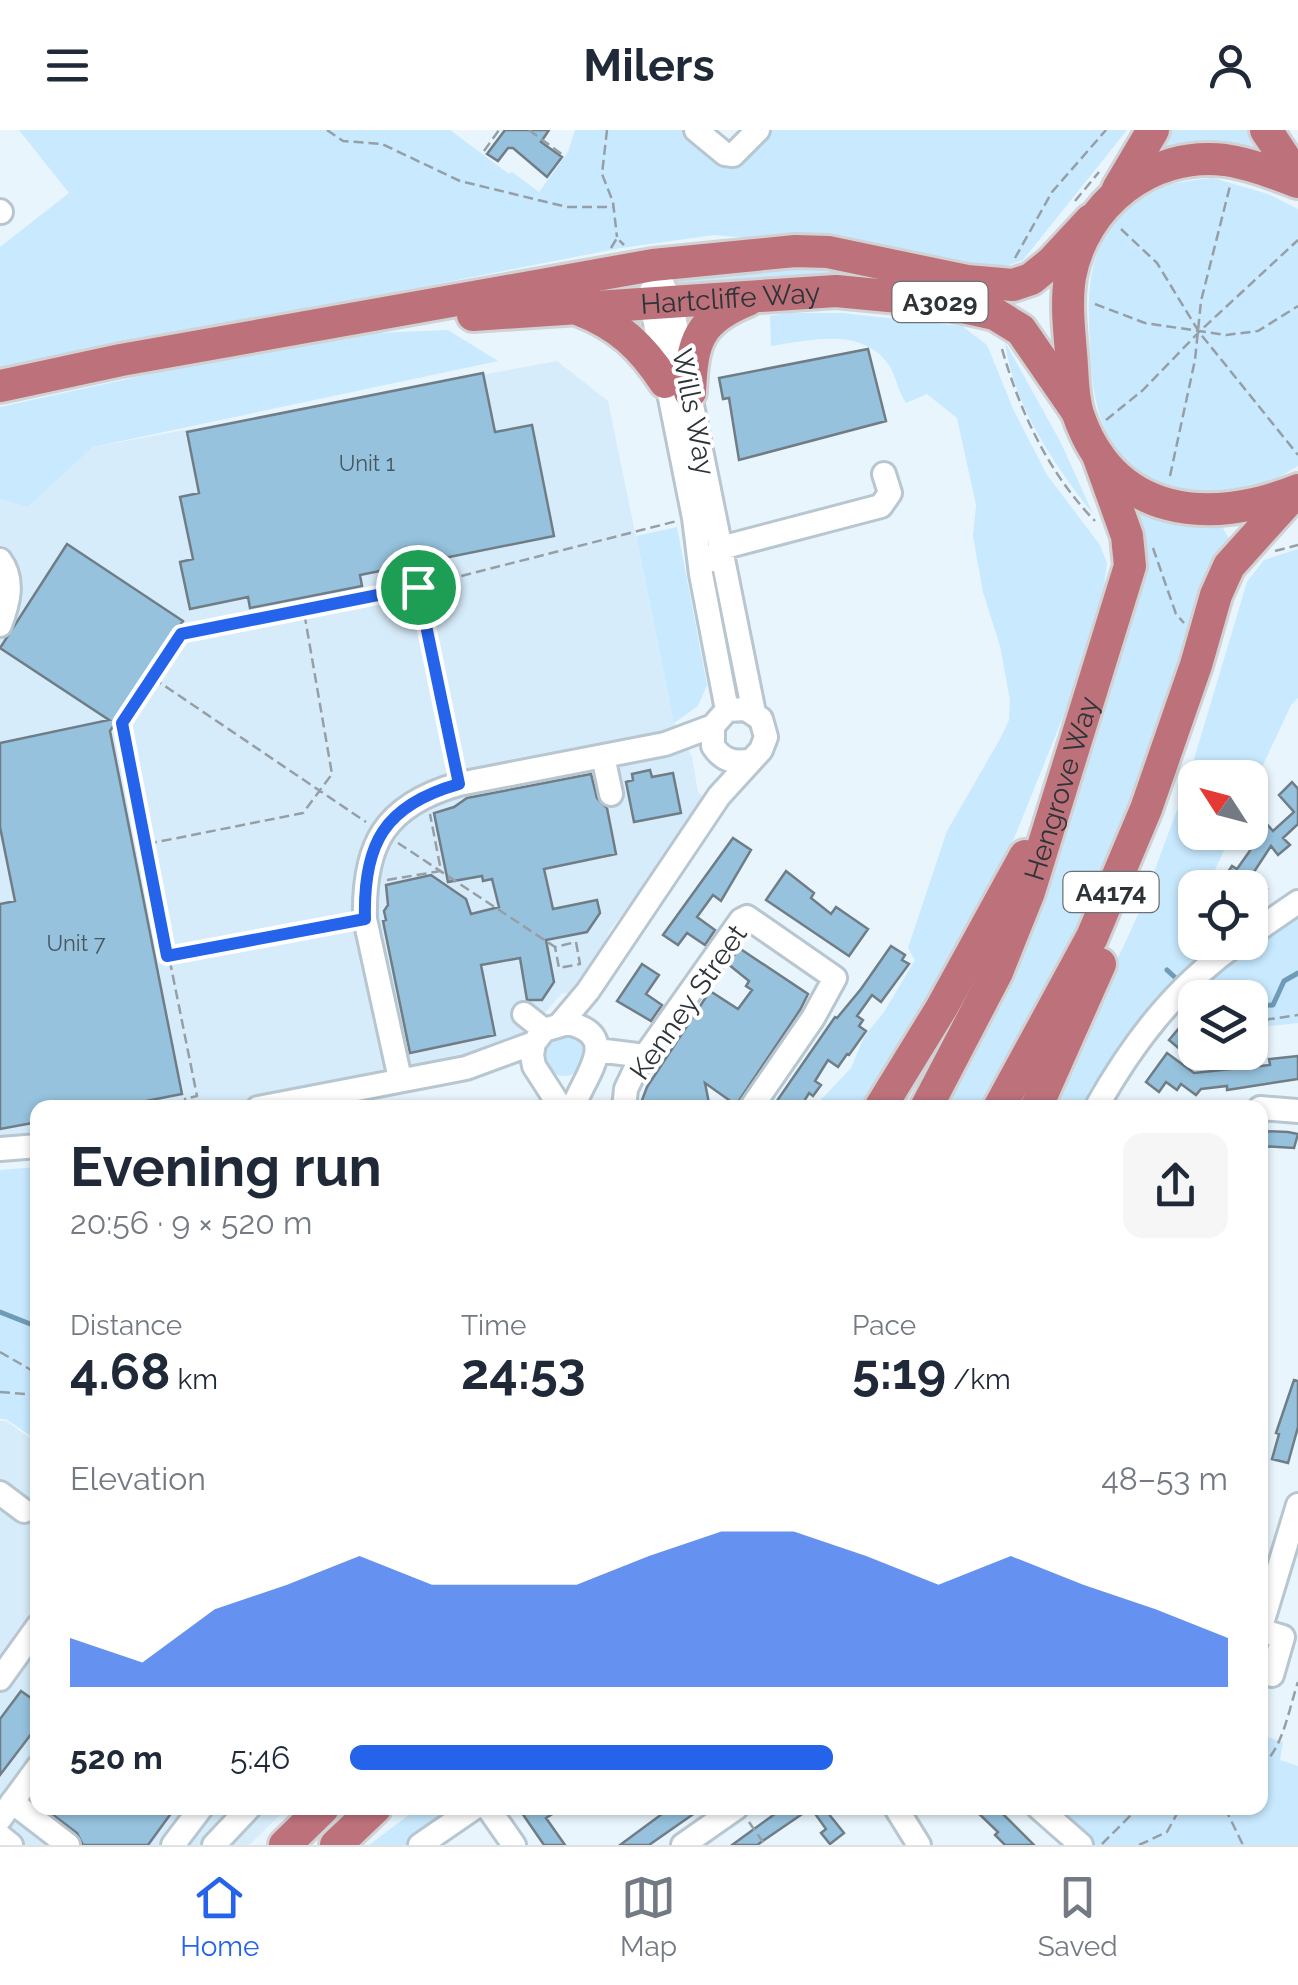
<!DOCTYPE html>
<meta charset="utf-8">
<style>
body{margin:0;font-family:Raleway,sans-serif;background:#f6f6f7;color:#1f2937;height:100vh;display:flex;flex-direction:column;font-size:38px;white-space:nowrap}
*{box-sizing:border-box;margin:0}
p{font-size:32px;color:#747a83}
.icon{flex:none;width:55px;height:55px;fill:none;stroke:currentColor;stroke-width:2;stroke-linecap:round;stroke-linejoin:round}
.map{position:relative;flex:1;overflow:hidden}
.side{position:absolute;left:30px;top:970px;width:1238px;height:715px;display:flex;flex-direction:column;background:#fff;border-radius:20px;box-shadow:0 2px 8px #0004}
.side>*{flex:none}
.needle{width:65px;rotate:306deg}
.buttons{position:absolute;left:1178px;top:630px;display:grid;gap:20px}
.buttons a{display:grid;place-items:center;width:90px;height:90px;border-radius:20px;background:#fff;box-shadow:0 2px 8px #0004;font-size:50px}
.pin{position:absolute;display:grid;place-items:center;width:85px;height:85px;color:#fff;margin:-42px;border:5px solid #fff;border-radius:50%;box-shadow:0 2px 10px #0007}
.round{display:grid;place-items:center;flex:none;width:105px;height:105px;border-radius:20px;background:#f6f6f7}
.summary{display:flex;align-items:center;justify-content:space-between;height:170px;padding:0 40px}
h1{font-size:55px;font-weight:700;line-height:75px}
.figures{display:grid;grid-template-columns:repeat(3,1fr);gap:15px;height:170px;padding:10px 40px}
.figures div{display:grid;align-content:center}
.figures b{font-size:50px;font-weight:700}
.figures small{font-size:28px;font-weight:400}
.figures p{font-size:28px}
.chart{height:280px;padding:20px 40px}
.chart p{display:flex;justify-content:space-between}
.chart svg{width:100%;height:180px;margin-top:10px;fill:#2563eb;opacity:.7}
ul{padding:0 40px;list-style:none;font-size:32px}
li{display:grid;grid-template-columns:160px 120px 1fr;align-items:center;height:75px}
li i{height:25px;border-radius:12px;background:#2563eb}
header{display:flex;justify-content:space-between;align-items:center;height:130px;padding:0 40px;background:#fff;font-size:45px;font-weight:700}
.menu{display:flex;justify-content:space-around;align-items:center;height:140px;border-top:2px solid #e0e1e3;background:#fff;font-size:28px;color:#747a83}
.menu a{display:grid;justify-items:center;gap:5px}
.menu .active{color:#2563eb}
.map>svg:first-child{display:block}
.built{fill:#d7ecfa}
.green{fill:#c8e9fe}
.lines{fill:none;stroke-linecap:round;stroke-linejoin:round}
.stream{stroke:#709bb6;stroke-width:5}
.building{fill:#96c2dd;stroke:#707d86;stroke-width:2.5}
.minor-casing{stroke:#b7c6cf;stroke-width:28}
.highway-casing{stroke:#d1d2d3;stroke-width:38}
.path{stroke:#969fa5;stroke-width:2.5;stroke-dasharray:10 5;stroke-linecap:butt}
.minor{stroke:#fff;stroke-width:22}
.highway{stroke:#bd717b;stroke-width:32}
.route-casing{stroke:#fff;stroke-width:20}
.route{stroke:#2563eb;stroke-width:12}
.labels{text-anchor:middle;stroke-width:8;stroke-linejoin:round;paint-order:stroke}
.number-label{font-size:22px;fill:#475760}
.shield{fill:#fff;stroke:#6c7073;stroke-width:2.5}
.shield-label{font-size:25px;font-weight:bold;fill:#2d3337}
.street-label{font-size:28px;fill:#2d3337;stroke:#fff}
</style>
<header><svg class="icon" aria-label="menu" viewBox="0 0 24 24"><path d="M4 6h16M4 12h16M4 18h16"/></svg>Milers<svg class="icon" aria-label="person" viewBox="0 0 24 24"><circle cx="12" cy="8" r="4"/><path d="M4 21q1-7 8-7t8 7"/></svg></header>
<div class="map">
<svg width="1298" height="1715" viewBox="0 0 1298 1715">
<rect width="100%" height="100%" fill="#e9f5fd"/>
<!-- built -->
<path class="built" d="M557,231L608,271L674,592L692,627L698,662L706,669L663,733L610,800L591,842L575,864L562,863L520,912L473,930L247,977L38,978L37,1022L0,1030V369L28,377L93,317Z
M0,1291H6L37,1313L38,1678H287L249,1715H0Z"/>
<!-- green -->
<path class="green" d="M19,0H450L509,44L512,42L539,62L568,22L575,0H683L730,39L764,0H1127L1023,130L1004,137L990,136L895,120L714,105L621,118L0,239V117L69,63Z
M1163,0H1253L1267,22C1229,12 1194,6 1156,20Z
M1213,48L1268,64L1298,79V336C1281,346 1263,358 1243,363C1194,374 1135,354 1110,309C1094,280 1091,246 1090,213C1086,149 1089,104 1146,64C1164,52 1191,51 1213,48Z
M803,130L847,142L844,149L678,161L672,155L681,143Z
M786,183H842L962,196L987,215L1014,281L1047,345L1100,415L1107,433L1104,456L1067,577L984,783L870,977H814L851,938L864,907L884,882L915,830L908,818L947,701L1000,609L1009,590L1010,570L1000,516L983,462L973,406L976,375L957,288L927,264L906,273C897,260 895,240 885,230C857,197 807,211 771,216L770,186Z
M448,200L498,231L93,317L28,377L0,369V277L328,205Z
M1005,212L1061,313L1093,384C1055,336 1013,275 1005,212Z
M1132,378C1161,396 1190,397 1223,398L1230,411L1111,741L988,977L933,978L1002,840Z
M677,397L707,555L698,576L674,593L636,406Z
M1298,419V568L1291,575L1250,663V648H1195V702L1232,703L1207,757L1195,758V812L1214,813L1176,848V853L1088,977L1048,978L1138,785L1186,656L1247,452L1264,430Z
M1298,784V893L1250,898V868H1195V882L1183,872L1233,828Z
M542 924a22 22 0 1 1 44 0a22 22 0 1 1-44 0Z
M37,1037H38L37,1310L6,1289H0V1040Z
M1260,1605L1283,1612L1280,1630L1298,1636V1715H1095L1050,1678H1260Z
M418,1678H462L408,1715H369Z"/>
<g class="lines">
<!-- stream -->
<path class="stream" d="M1167,840L1180,852
M1250,876L1273,875L1284,851L1298,843
M0,1182L38,1197"/>
</g>
<!-- building -->
<path class="building" d="M505,0H549L541,12L562,27L547,47L513,18H508L498,31L487,24Z
M868,219L886,291L739,330L729,268L723,269L719,248Z
M483,243L495,302L532,295L554,406L360,445L362,456L250,478L248,467L190,479L180,432L193,429L180,367L199,363L187,302Z
M67,414L183,491L110,601L182,964L110,978H38V992L0,999V774L15,771L0,697V613L109,590L0,518Z
M650,640L652,647L673,643L681,683L634,692L626,652L633,650L632,644Z
M591,644L597,668L607,678L616,724L544,739L553,779L597,770L600,783L587,802L546,810L554,852L542,870H527L520,828L481,835L495,905L410,923L383,791L386,790L384,781L388,775L386,755L431,745L466,769L471,784L499,777L492,749L483,751L482,746L448,752L434,683L454,677L467,668Z
M1292,652L1298,659V694L1283,708L1290,715L1278,725L1271,716L1250,748L1265,758H1239L1224,748L1232,736L1237,739L1261,705L1258,701L1266,693L1273,701L1294,682L1279,665Z
M733,708L751,720L721,771L713,765L697,787L715,800L705,815L687,803L678,815L663,805Z
M786,741L814,763L811,768L831,784L836,777L868,799L849,826L766,770Z
M891,816L905,825L902,830L909,834L881,872L872,865L857,886L863,890L859,896L866,901L849,925L847,924L838,937L828,930L815,951L821,955L813,966L809,963L800,978H772L835,887L837,888L861,859Z
M739,818L808,864L800,880L736,975L705,953L710,978H639L647,957L710,861L738,879L752,860L746,856L749,851L728,834Z
M642,834L659,845L646,864L662,875L651,891L617,871Z
M1195,879V905L1182,921L1169,910Z
M1167,923L1194,943L1270,935L1269,929L1298,926V949L1227,960V956L1201,959L1196,965L1181,954L1177,960L1166,952L1159,962L1146,952Z
M1260,1001L1288,1002L1298,1004L1294,1018L1260,1016Z
M1294,1250L1298,1251V1297L1288,1333L1272,1329L1279,1304L1276,1303Z
M21,1561L38,1573V1595L0,1645V1589Z
M56,1678H175L148,1715H83L77,1703L52,1684Z
M530,1678H562L546,1688L565,1715H544L522,1683Z
M658,1678H702L649,1715H620L662,1684Z
M783,1678H824L844,1703L830,1714L821,1703L826,1699L811,1678L757,1715H732Z
M973,1678H997L1034,1715H1005L995,1705L998,1702Z"/>
<g class="lines">
<!-- minor casing -->
<g class="minor-casing">
<path id="minor" d="M696,0L725,24L733,25L758,0
M0,81L1,82
M653,135L671,171L754,583
M651,161V173L694,388L701,444L727,580
M0,430C15,450 8,474 0,495
M712,430L721,418L881,376L890,363L884,344
M603,626L611,664
M1250,805L1298,772
M524,884L544,900
M561,893L588,861L719,666L761,620L766,607L761,589L746,579L727,580L713,596V616C722,630 733,633 749,631
M597,920L645,926
M400,949L365,789C363,714 385,675 459,654L665,614L713,596
M258,978L466,938L534,913
M561,978L534,936L532,925L534,913L544,900L568,893C624,906 582,949 573,978
M624,978L626,959L635,940L741,790L747,787L835,848L813,888L751,978
M1096,978C1133,912 1176,856 1239,812
M1260,978L1298,981
M0,1019L38,1016
M0,1363L24,1381
M1260,1500L1298,1375
M1260,1500L1283,1507L1272,1545
M0,1549L38,1496
M12,1672L68,1715
M488,1678L514,1715
M896,1678L919,1715
M1039,1678L1081,1715
M0,1689L38,1637
M0,1706L11,1715
M173,1715L201,1678
M214,1715L249,1678
M420,1715L474,1678
M683,1715L736,1678"/>
</g>
<!-- highway casing -->
<g class="highway-casing">
<g id="highway">
<path d="M1266,0L1298,48"/>
<path d="M1298,52C1274,43 1251,34 1225,30C1150,21 1083,75 1070,147C1066,172 1069,198 1071,223C1073,242 1072,265 1078,284C1113,387 1209,396 1298,360"/>
<path d="M1118,59L1153,0"/>
<path d="M580,180C619,195 642,217 665,252"/>
<path id="s1" d="M473,185L836,161L931,170L995,184L1021,200L1076,280"/>
<path d="M0,256L121,230L653,135L795,121L828,122L967,151L1013,155L1031,149L1052,132L1091,90"/>
<path d="M690,262C692,211 698,190 748,170"/>
<path d="M880,978L942,877L1025,726"/>
<path id="s2" d="M926,978L997,842L1029,762L1130,436L1127,406L1098,325"/>
<path d="M999,978L1092,807L1146,679L1196,535L1216,465L1229,436L1291,367"/>
<path d="M1036,978L1100,834"/>
<path d="M285,1715L323,1678"/>
<path d="M336,1715L375,1678"/>
</g>
</g>
<!-- path -->
<path class="path" d="M327,0L343,11L382,14L460,51L567,77H614
M529,0L563,25
M607,0L602,44L613,72L617,107
M484,21L499,0
M1075,71L1099,42
M1121,99L1157,133L1199,202L1298,325
M611,118L617,108L624,115
M1015,128L1052,62L1106,0
M1095,174L1145,193L1226,205L1258,201L1298,176
M1002,219C1020,282 1049,344 1095,391
M1106,290L1143,260L1199,202L1298,110
M1170,346L1195,230L1201,171L1230,56
M1153,418L1176,484L1184,493
M1275,421L1298,415
M419,460L455,633
M153,548L366,692
M398,713L555,817L576,812L580,834L559,838L555,817
M147,714L303,683L332,644L304,482
M387,750L441,741L430,684
M169,825L348,792
M1250,892L1298,885
M186,978L185,969L197,966L122,593L181,504L418,457L677,391
M0,1222L38,1244
M0,1262L38,1265
M1260,1637C1283,1620 1289,1578 1298,1552
M1225,1678L1243,1715
M749,1692L765,1715
M1102,1714L1138,1678
M1139,1715L1167,1702L1180,1678"/>
<!-- minor -->
<use href="#minor" class="minor"/>
<!-- highway -->
<use href="#highway" class="highway"/>
</g>
<g class="lines">
<!-- route casing -->
<g class="route-casing">
<path id="route" d="M418,457L459,654C384,675 363,714 365,789L167,826L122,593L181,504Z"/>
</g>
<!-- route -->
<use href="#route" class="route"/>
</g>
<g class="labels">
<!-- number labels -->
<g class="number-label">
<text x="367" y="341">Unit 1</text>
<text x="76" y="821">Unit 7</text>
</g>
<!-- shield labels -->
<g class="shield">
<rect x="892.5" y="152" width="95" height="40" rx="8"/>
<rect x="1063.5" y="742" width="95" height="40" rx="8"/>
</g>
<g class="shield-label">
<text x="940" y="181">A3029</text>
<text x="1111" y="771">A4174</text>
</g>
<!-- street labels -->
<g class="street-label">
<text dy="10" stroke="none"><textPath href="#s1" startOffset="258">Hartcliffe Way</textPath></text>
<text transform="translate(694 282) rotate(79)" y="10">Wills Way</text>
<text dy="10" stroke="none"><textPath href="#s2" startOffset="348">Hengrove Way</textPath></text>
<text transform="translate(688 872) rotate(-55)" y="10">Kenney Street</text>
</g>
</g>
</svg>
<div class="buttons">
<a><svg class="needle" viewBox="-14 -14 28 28"><path d="M0-13l5 13h-10z" fill="#e53935"/><path d="M0 13l5-13h-10z" fill="#747a83"/></svg></a>
<a><svg class="icon" aria-label="locate" viewBox="0 0 24 24"><circle cx="12" cy="12" r="6"/><path d="M12 2v4M12 18v4M2 12h4M18 12h4"/></svg></a>
<a><svg class="icon" aria-label="layers" viewBox="0 0 24 24"><path d="M12 4l9 5-9 5-9-5zM3 14l9 5 9-5"/></svg></a>
</div>
<div class="pin" style="left:418px;top:457px;background:#1e9e55"><svg class="icon" aria-label="arrive" viewBox="0 0 24 24"><path d="M6 21V4h12l-3 4 3 4H6"/></svg></div>
<section class="side">
<div class="summary"><div><h1>Evening run</h1><p>20:56 · 9 × 520 m</p></div><a class="round"><svg class="icon" aria-label="share" viewBox="0 0 24 24"><path d="M12 15V3M7 8l5-5 5 5M5 13v7h14v-7"/></svg></a></div>
<div class="figures">
<div><p>Distance</p><b>4.68<small> km</small></b></div>
<div><p>Time</p><b>24:53</b></div>
<div><p>Pace</p><b>5:19<small> /km</small></b></div>
</div>
<div class="chart"><p><span>Elevation</span>48–53 m</p>
<svg viewBox="0 0 160 44" preserveAspectRatio="none"><path d="M0 44V32L10 38L20 25L30 19L40 12L50 19L60 19L70 19L80 12L90 6L100 6L110 12L120 19L130 12L140 19L150 25L160 32V44z"/></svg>
</div>
<ul>
<li><b>520 m</b>5:46<i style="width:55%"></i></li>
</ul>
</section>
</div>
<nav class="menu">
<a class="active"><svg class="icon" aria-label="home" viewBox="0 0 24 24"><path d="M3 11l9-7 9 7M6 9v11h12V9"/></svg>Home</a>
<a><svg class="icon" aria-label="map" viewBox="0 0 24 24"><path d="M3 6l6-2 6 2 6-2v14l-6 2-6-2-6 2zM9 4v14M15 6v14"/></svg>Map</a>
<a><svg class="icon" aria-label="saved" viewBox="0 0 24 24"><path d="M7 4h10v16l-5-4-5 4z"/></svg>Saved</a>
</nav>
